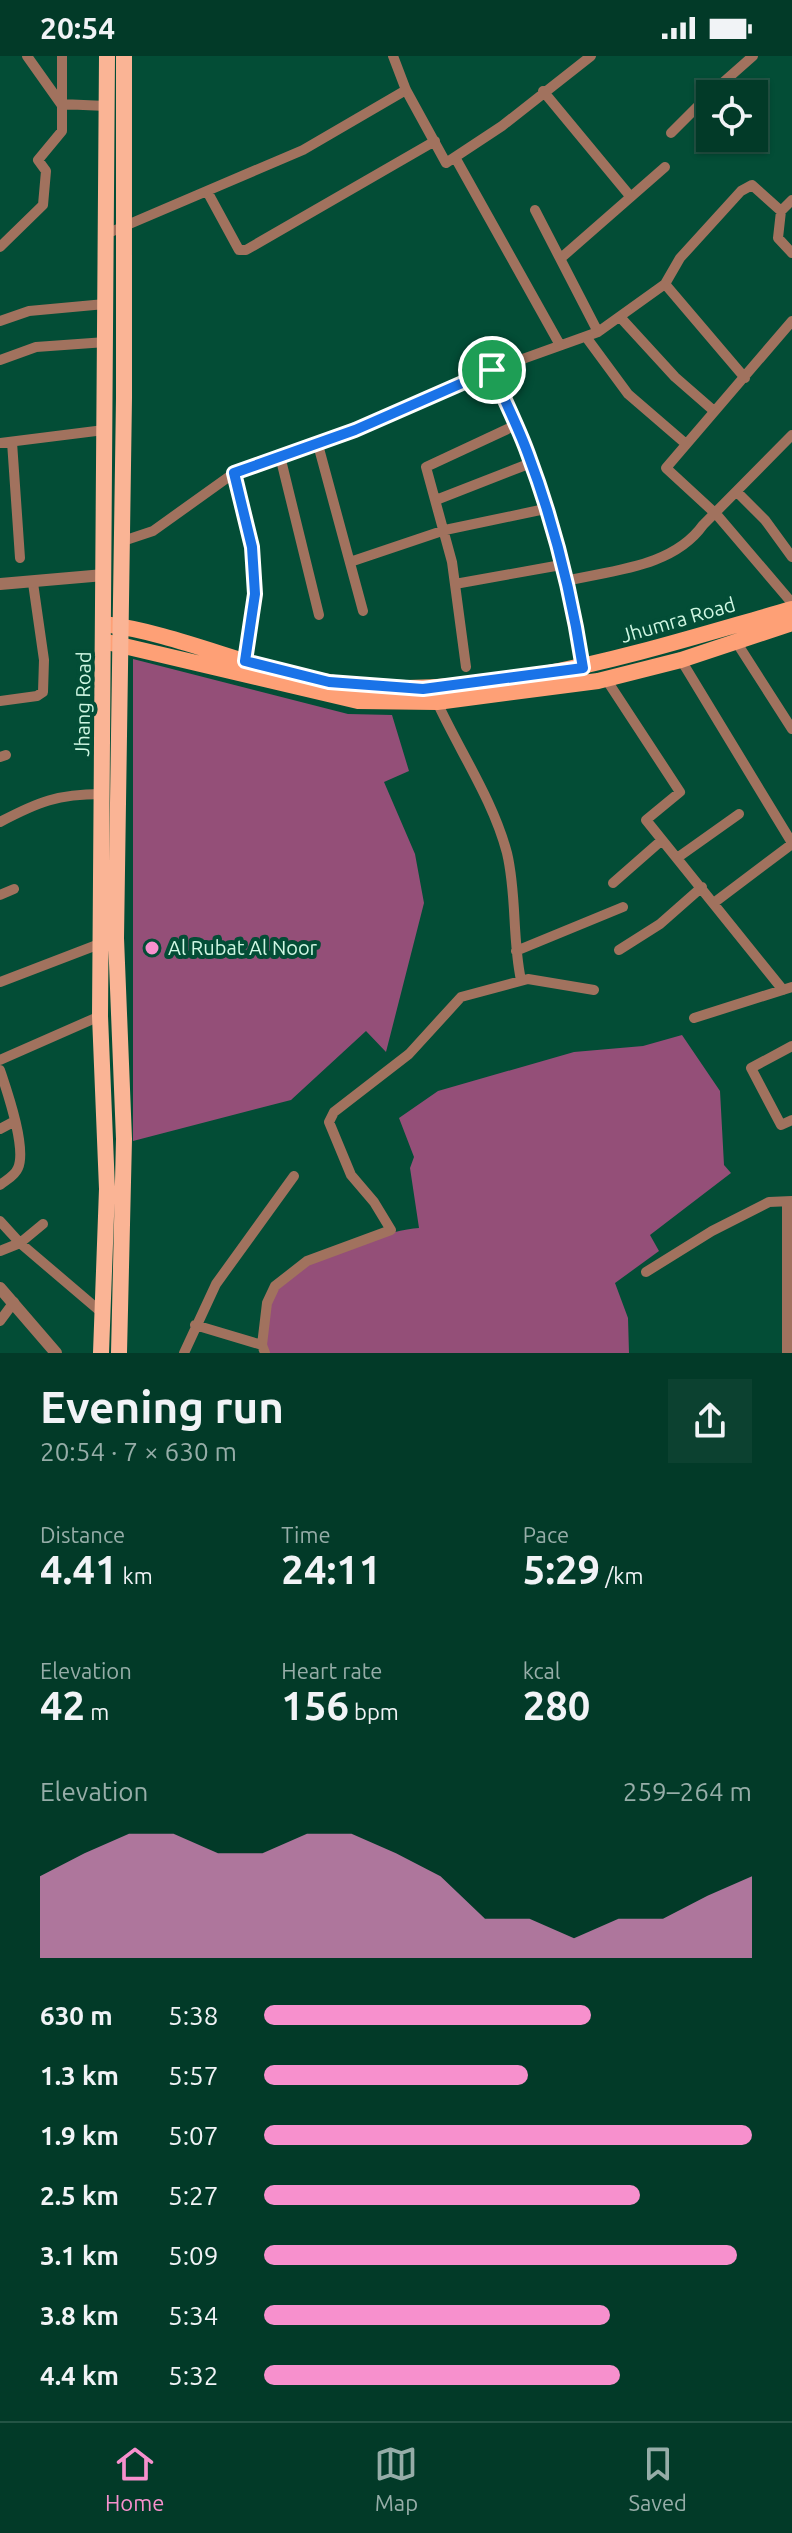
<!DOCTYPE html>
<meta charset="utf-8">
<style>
body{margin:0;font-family:Ubuntu,sans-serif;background:#0c4130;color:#f1f3f6;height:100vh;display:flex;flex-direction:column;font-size:30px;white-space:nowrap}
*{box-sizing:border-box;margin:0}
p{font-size:26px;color:#96ada8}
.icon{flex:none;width:44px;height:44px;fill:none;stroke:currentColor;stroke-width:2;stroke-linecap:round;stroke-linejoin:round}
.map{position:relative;height:1297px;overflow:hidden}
.details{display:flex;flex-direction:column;background:#023a28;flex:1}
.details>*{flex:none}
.buttons{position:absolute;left:696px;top:24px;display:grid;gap:16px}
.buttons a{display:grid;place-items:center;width:72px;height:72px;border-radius:0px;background:#023a28;box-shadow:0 2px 6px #0004,0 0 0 2px #235445;font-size:40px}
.pin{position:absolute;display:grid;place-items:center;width:68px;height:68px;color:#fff;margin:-34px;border:4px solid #fff;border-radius:50%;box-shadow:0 2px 8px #0007}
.round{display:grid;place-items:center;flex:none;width:84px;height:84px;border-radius:0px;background:#0c4130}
.overview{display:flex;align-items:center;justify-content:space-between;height:136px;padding:0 40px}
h1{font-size:44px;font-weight:700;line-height:60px}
.stats{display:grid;grid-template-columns:repeat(3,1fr);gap:12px;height:136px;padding:8px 40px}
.stats div{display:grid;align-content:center}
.stats b{font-size:40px;font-weight:700}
.stats small{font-size:22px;font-weight:400}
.stats p{font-size:22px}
.chart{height:224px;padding:16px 40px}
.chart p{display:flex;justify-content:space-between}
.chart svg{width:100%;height:144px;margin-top:8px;fill:#f790cd;opacity:.7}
ul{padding:0 40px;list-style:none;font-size:26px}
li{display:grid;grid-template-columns:128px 96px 1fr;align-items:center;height:60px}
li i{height:20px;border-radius:10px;background:#f790cd}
.status{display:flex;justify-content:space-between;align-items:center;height:56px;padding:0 40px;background:#023a28;direction:ltr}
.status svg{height:22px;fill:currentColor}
.tabs{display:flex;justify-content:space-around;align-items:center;height:112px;border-top:2px solid #235445;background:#023a28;font-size:22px;color:#96ada8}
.tabs a{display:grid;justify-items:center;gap:4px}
.tabs .active{color:#f790cd}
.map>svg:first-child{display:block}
.green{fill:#944f78}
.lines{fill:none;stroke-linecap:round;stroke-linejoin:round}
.minor{stroke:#a1725e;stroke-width:10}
.tertiary{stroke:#a1725e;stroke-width:12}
.primary{stroke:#fea076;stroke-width:16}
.trunk{stroke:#fab495;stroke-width:16}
.route-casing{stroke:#fff;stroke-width:16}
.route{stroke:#1a73e8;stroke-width:10}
.poi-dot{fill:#f790cd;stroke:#034d36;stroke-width:3}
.labels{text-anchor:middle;stroke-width:8;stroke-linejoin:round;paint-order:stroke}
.street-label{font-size:20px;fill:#cff7e3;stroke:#034d36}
.poi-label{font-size:20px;fill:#cff7e3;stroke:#034d36;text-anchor:start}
</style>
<div class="status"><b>20:54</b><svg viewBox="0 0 49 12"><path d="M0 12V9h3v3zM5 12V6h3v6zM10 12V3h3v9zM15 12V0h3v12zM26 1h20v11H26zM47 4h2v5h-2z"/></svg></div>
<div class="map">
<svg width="792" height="1297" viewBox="0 0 792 1297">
<rect width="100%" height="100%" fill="#034d36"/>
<!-- green -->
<path class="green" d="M133,603L348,658L392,659L409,715L384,726L415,798L424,847L386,996L366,975L291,1044L133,1085Z
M682,979L720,1035L724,1109L731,1117L650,1179L659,1195L615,1227L628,1262L629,1297H265C265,1283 262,1260 267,1247C282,1208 380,1175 419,1172L410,1112L414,1101L399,1062L438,1035L574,996L643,990Z"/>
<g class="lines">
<!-- minor -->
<path class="minor" d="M27,0L61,48L106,50
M393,0L406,34L446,107L502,70L591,0
M543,35L630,140
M710,38L753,0
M671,77L710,38
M456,103L560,289
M208,137L239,194H246L435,85
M535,154L598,276
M781,155L792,144
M106,178L303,94L406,34
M0,191L43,149L46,115L38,104L62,75V0
M561,202L665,111
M665,228L745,322
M620,261L675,321L714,355
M0,265L29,255L105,248
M792,265L666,412L717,459L792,547
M586,281L628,338L686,388
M0,304L36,291L106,286
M492,314C503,342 518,370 528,398C553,467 572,540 583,612
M317,385L363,555
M12,386L20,502
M0,387L104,374
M280,400L319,559
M234,417L252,491L255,538L245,605
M737,436L765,464L792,501
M436,444L531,407
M120,486L153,475L234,417L252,408L355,374L492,314L598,276L665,228L680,202L741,135L752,129L781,155L778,182L792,197
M350,506L445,474L545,453
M566,525C613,514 673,511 703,469L792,379
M455,528L561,509
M735,584L792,673
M681,604L792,787
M466,611L452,506L426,411L514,370
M606,623L680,736L646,764L783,934
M0,645L37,640L43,636L44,604L33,527
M437,646C460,696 493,744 507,797C517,839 512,882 521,924
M0,701L6,699
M0,766C38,746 58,738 101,738
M677,802L739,758
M613,827L662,784
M0,839L14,833
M715,846L792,788
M619,894L660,868L702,831
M516,895L623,851
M0,926L102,887
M694,962L792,931
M792,990L751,1012L781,1069L792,1064
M0,1004L100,960
M0,1014C7,1035 27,1092 18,1112C15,1120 6,1124 0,1129
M0,1073L15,1065
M0,1165L20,1187L101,1256
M0,1195L20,1187L43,1168
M646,1216L712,1175L769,1146L792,1145
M0,1265L14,1246
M195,1269L262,1289
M184,1297L216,1228L294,1120
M265,1297L262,1289L267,1247L275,1230L307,1205L391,1174L374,1146L351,1119L329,1066L334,1056L409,998L461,941L528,923L594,934
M787,1297V1147"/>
<!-- tertiary -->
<path class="tertiary" d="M0,528L104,519
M0,1232L56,1297"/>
<!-- primary -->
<path class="primary" d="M104,568C182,578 256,616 334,627C487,649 646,594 792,553
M107,586L358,645L437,646L598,625L681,604L792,567"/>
<!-- trunk -->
<path class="trunk" d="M101,1297L107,1133L100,960L107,0
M119,1297L124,1083L116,882L124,342V0"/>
</g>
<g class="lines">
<!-- route casing -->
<g class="route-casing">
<path id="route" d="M492,314C503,342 518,370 528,398C554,467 572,540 583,612L423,633L329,626L245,605L255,538L252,491L234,417L355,374Z"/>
</g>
<!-- route -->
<use href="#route" class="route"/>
</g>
<!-- markers -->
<circle class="poi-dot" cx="152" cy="892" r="8"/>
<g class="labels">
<!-- street labels -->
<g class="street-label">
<text transform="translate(678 564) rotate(-16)" y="7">Jhumra Road</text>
<text transform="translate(83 648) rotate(-89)" y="7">Jhang Road</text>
</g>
<!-- poi labels -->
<g class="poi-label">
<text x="168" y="899">Al Rubat Al Noor</text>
</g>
</g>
</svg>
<div class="buttons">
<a><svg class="icon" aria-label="locate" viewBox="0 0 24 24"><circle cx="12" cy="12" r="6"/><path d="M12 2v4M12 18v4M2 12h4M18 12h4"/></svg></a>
</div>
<div class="pin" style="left:492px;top:314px;background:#1e9e55"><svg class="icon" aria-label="arrive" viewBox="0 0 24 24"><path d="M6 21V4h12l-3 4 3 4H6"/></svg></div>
</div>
<section class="details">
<div class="overview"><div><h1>Evening run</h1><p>20:54 · 7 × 630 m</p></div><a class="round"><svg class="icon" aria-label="share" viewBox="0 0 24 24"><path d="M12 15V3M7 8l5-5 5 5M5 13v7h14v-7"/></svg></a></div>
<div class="stats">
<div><p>Distance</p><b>4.41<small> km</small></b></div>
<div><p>Time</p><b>24:11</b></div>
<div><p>Pace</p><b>5:29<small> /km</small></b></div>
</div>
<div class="stats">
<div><p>Elevation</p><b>42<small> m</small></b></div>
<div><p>Heart rate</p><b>156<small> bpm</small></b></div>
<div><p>kcal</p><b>280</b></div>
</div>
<div class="chart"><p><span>Elevation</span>259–264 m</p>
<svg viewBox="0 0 160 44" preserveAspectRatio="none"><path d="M0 44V19L10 12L20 6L30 6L40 12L50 12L60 6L70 6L80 12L90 19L100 32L110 32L120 38L130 32L140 32L150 25L160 19V44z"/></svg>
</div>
<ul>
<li><b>630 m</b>5:38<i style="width:67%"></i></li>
<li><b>1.3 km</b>5:57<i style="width:54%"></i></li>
<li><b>1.9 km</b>5:07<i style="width:100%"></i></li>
<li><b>2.5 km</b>5:27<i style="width:77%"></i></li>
<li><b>3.1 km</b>5:09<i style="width:97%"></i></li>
<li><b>3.8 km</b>5:34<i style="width:71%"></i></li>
<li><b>4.4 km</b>5:32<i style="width:73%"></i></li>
</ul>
</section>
<nav class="tabs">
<a class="active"><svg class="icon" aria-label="home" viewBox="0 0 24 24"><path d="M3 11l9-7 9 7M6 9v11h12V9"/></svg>Home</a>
<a><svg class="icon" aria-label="map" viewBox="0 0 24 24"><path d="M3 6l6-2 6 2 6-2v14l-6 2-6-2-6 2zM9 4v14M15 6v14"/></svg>Map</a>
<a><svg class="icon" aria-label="saved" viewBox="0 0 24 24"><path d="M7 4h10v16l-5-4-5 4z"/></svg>Saved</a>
</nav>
